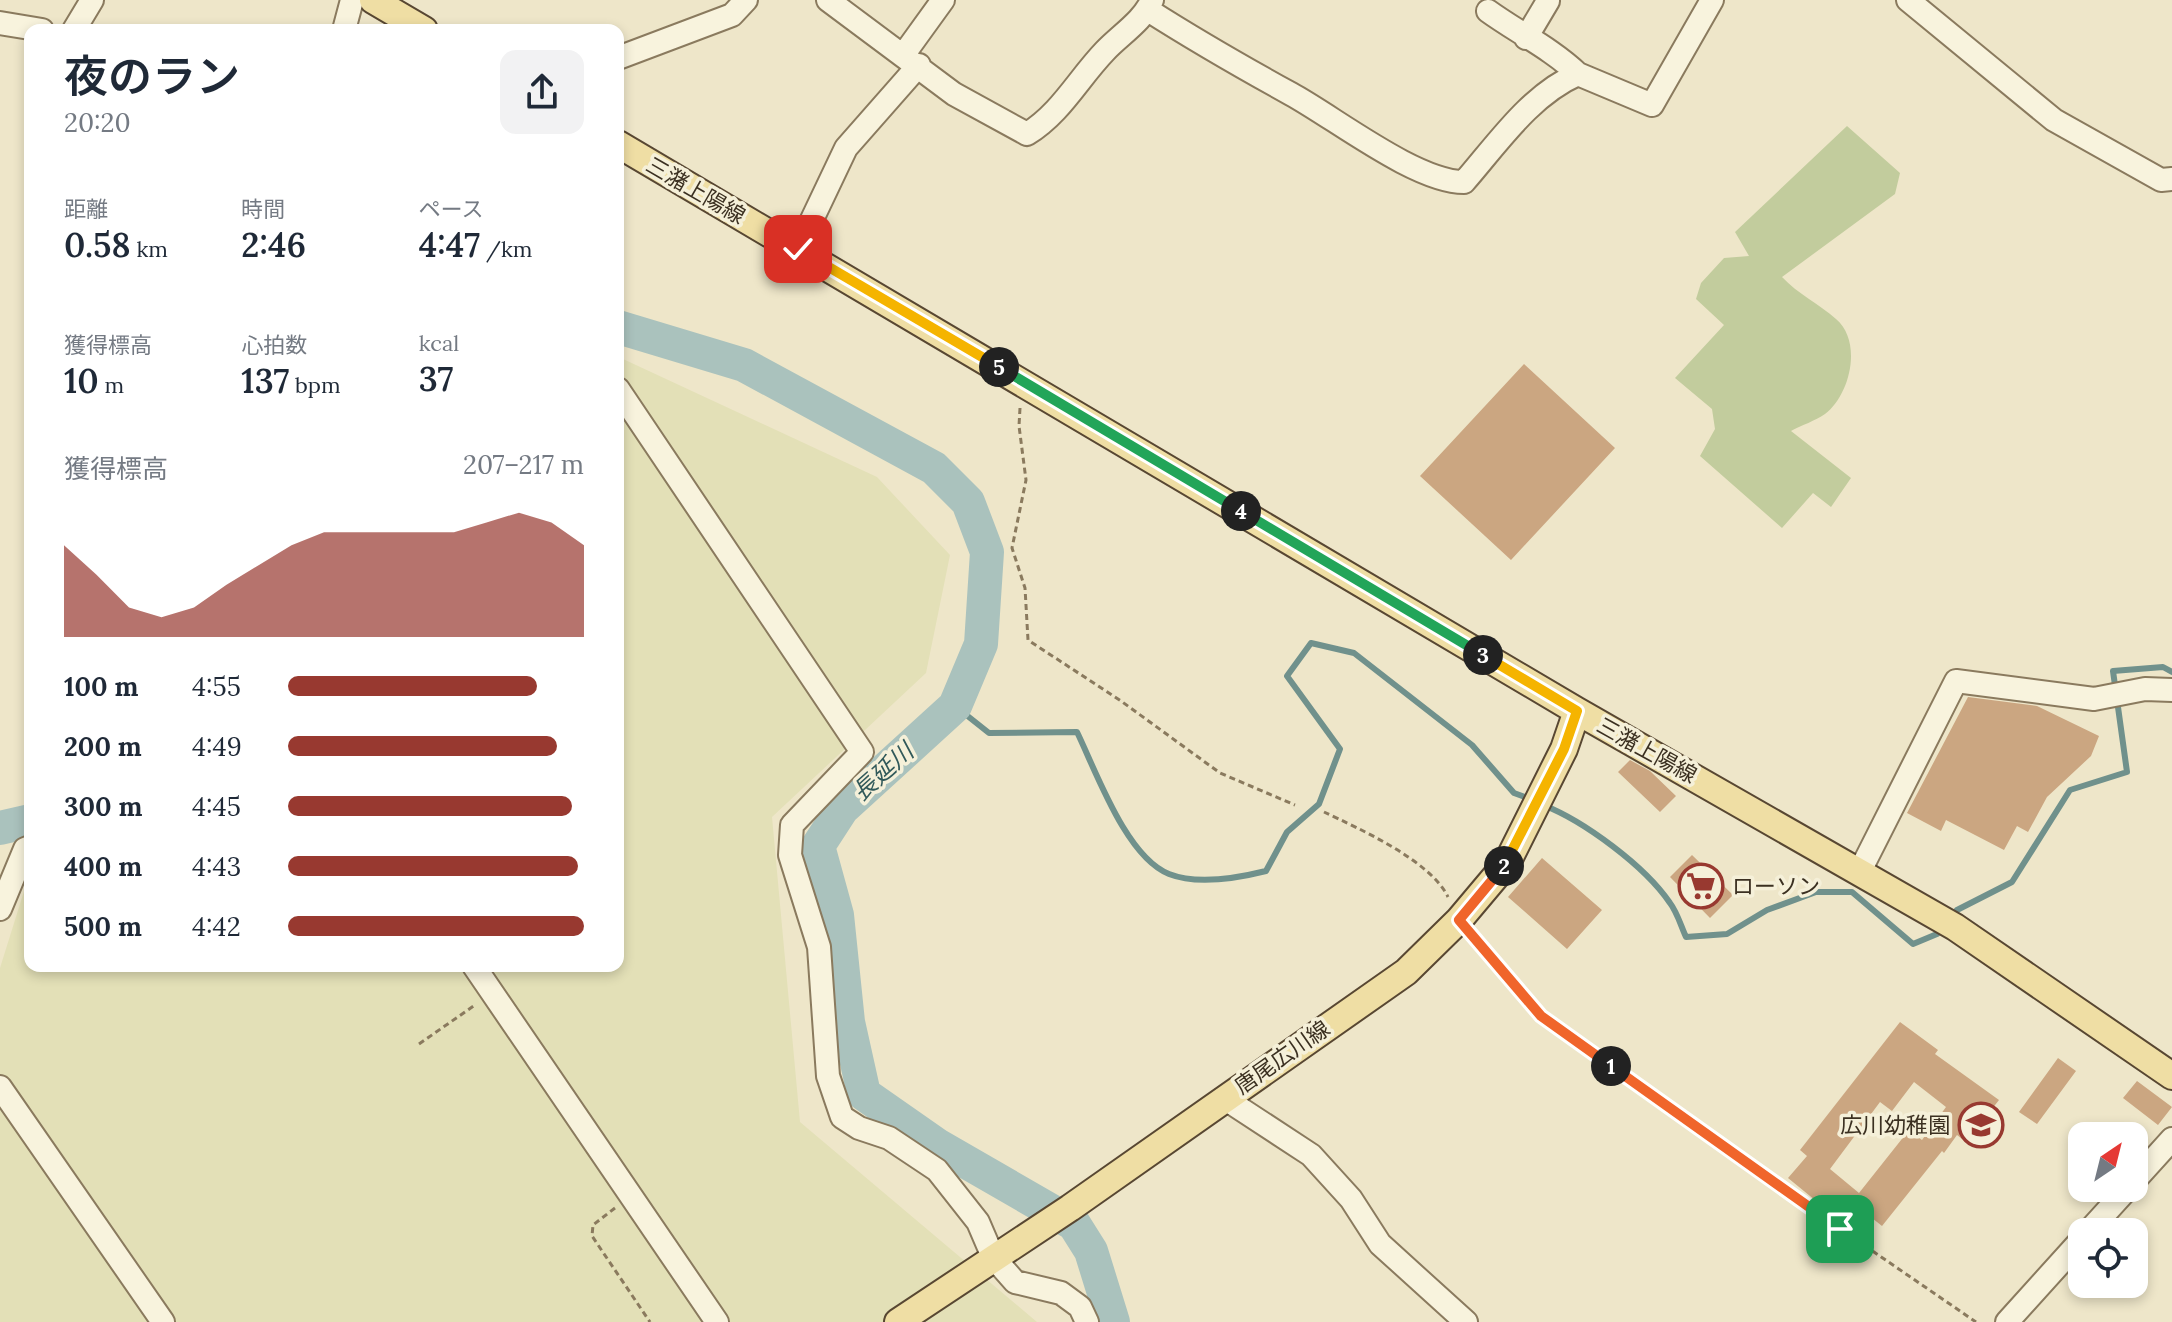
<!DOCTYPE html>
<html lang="ja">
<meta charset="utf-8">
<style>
body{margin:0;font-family:Lora,"Noto Sans JP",serif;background:#f2f2f3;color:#1f2937;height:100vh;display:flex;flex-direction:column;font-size:30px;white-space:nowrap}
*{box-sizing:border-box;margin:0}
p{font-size:26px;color:#747a83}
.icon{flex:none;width:44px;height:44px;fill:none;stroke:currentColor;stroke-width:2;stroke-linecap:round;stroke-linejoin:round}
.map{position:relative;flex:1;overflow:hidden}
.details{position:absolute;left:24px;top:24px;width:600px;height:948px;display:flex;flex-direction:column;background:#fff;border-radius:16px;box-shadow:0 4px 12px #0003}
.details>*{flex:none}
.needle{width:52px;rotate:35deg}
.buttons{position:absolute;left:2068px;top:1122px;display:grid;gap:16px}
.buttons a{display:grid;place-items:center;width:80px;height:80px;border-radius:16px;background:#fff;box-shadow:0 4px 12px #0003;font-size:40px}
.pin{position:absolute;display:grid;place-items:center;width:68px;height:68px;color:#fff;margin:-34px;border-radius:16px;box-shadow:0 4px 12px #0006}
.km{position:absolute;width:40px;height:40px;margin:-20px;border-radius:50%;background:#222;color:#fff;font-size:22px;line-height:40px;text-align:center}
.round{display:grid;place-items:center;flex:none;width:84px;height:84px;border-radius:16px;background:#f2f2f3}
.head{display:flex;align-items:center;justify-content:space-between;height:136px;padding:0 40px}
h1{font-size:44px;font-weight:600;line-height:60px}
.stats{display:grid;grid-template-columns:repeat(3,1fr);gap:12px;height:136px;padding:8px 40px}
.stats div{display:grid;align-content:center}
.stats b{font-size:34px;font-weight:600}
.stats small{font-size:22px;font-weight:400}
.stats p{font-size:22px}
.chart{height:224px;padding:16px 40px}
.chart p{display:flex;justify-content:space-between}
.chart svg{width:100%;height:144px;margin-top:8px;fill:#983930;opacity:.7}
ul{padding:0 40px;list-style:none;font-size:26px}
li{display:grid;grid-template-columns:128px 96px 1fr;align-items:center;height:60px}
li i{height:20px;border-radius:10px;background:#983930}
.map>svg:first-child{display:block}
.farmland{fill:#e3e0b7}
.green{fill:#c2cc9d}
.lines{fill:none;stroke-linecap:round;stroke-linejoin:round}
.stream{stroke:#70918c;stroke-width:6}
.river{stroke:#aac2bd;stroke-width:34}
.building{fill:#cba681;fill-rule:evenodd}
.minor-casing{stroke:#8a7a5e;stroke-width:26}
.major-casing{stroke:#584732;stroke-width:30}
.path{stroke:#8a7a5e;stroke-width:3;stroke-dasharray:6 4;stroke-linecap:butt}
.minor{stroke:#f8f3dd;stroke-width:22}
.major{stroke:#efdea4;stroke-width:26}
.split-1-casing{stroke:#fff;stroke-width:16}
.split-2-casing{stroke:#fff;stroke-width:16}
.split-3-casing{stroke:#fff;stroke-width:16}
.split-4-casing{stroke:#fff;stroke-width:16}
.split-5-casing{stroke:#fff;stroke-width:16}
.split-6-casing{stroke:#fff;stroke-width:16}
.split-1{stroke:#f0652b;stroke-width:10}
.split-2{stroke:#f0652b;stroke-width:10}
.split-3{stroke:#f5b400;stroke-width:10}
.split-4{stroke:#22a559;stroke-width:10}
.split-5{stroke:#22a559;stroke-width:10}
.split-6{stroke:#f5b400;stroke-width:10}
.labels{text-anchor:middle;stroke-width:7;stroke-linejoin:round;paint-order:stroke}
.street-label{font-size:22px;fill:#3b3021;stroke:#f5f0d9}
.poi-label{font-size:22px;fill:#3b3021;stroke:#f5f0d9;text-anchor:start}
.water-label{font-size:24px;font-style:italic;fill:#31595a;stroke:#f5f0d9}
</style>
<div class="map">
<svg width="2172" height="1322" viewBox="0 0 2172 1322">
<rect width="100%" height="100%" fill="#eee6c9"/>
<!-- farmland -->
<path class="farmland" d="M623,359L877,477L950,555L926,673L772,817L800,1122L1037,1322H0V968L30,872V966H618V361Z"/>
<!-- green -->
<path class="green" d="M1847,126L1900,173L1895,194L1782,277C1798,294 1819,304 1836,319C1863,342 1850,395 1825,414C1815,421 1802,425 1791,431L1851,478L1831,507L1813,493L1782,528L1700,456L1715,429L1712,409L1675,378L1724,325L1696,299L1701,283L1724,258L1749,256L1735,232Z"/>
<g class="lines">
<!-- stream -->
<path class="stream" d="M955,706L989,733L1077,732C1096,771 1126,857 1169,874C1197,885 1238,878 1266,871L1287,832L1319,804L1340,749L1287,676L1311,643L1354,653L1472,745L1514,793L1533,800
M1543,805C1584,821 1645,866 1670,903C1677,912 1681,926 1686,937L1727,934L1767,910L1816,892H1852L1913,944L1937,934L1942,928
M1952,916L1957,910L2012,882L2070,790L2127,772L2113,671L2163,667L2172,672"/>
<!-- river -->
<path class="river" d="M618,327L744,365L934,468L968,502L987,552L981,644L955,706L842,809L818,846L837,915L848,1022L864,1094L937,1145L1074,1224L1091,1251L1113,1322
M0,828L30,821"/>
</g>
<!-- building -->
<path class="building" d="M1524,364L1615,448L1511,560L1420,476Z
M1968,697L2037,706L2099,736L2091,756L2047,797L2028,832L2017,826L2004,850L1946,820L1941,831L1907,813Z
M1630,760L1650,771L1676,796L1660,812L1618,772Z
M1692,855L1733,895L1710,918L1670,877Z
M1542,858L1602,910L1567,949L1508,897Z
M1900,1022L1938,1050L1935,1054L1999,1100L1966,1142L1957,1135L1944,1153L1942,1151L1882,1226L1857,1206L1843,1223L1788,1178L1807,1156L1800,1150ZM1914,1082L1946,1107L1922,1140L1909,1130L1859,1193L1830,1169L1880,1102L1892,1111Z
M2058,1058L2076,1071L2037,1124L2019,1112Z
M2137,1081L2172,1107L2158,1125L2123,1098Z"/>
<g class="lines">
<!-- minor casing -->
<g class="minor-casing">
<path id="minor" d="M828,0L954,94L1027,134C1061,113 1078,79 1105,51C1120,35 1143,21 1152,0
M1908,0L2054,120L2161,180L2172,179
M1148,10C1195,40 1242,67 1291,94C1335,118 1416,182 1464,182C1498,143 1530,95 1578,74L1652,105L1712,0
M1488,11C1517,32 1552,49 1578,74
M0,23L42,30
M74,30L92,0
M344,30L352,0
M1526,38L1548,1
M904,54L943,0
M618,58L732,15L746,0
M798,249L846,148L919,65
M618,389L862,752L792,825L790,855L819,947L828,1076L842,1117L859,1128L889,1138L937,1170L978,1222L993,1257L1015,1282L1061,1293L1080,1307L1087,1322
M1860,871L1956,681L2094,699L2145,689L2172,690
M0,909L25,849L30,847
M474,966L717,1322
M0,1087L163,1322
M1224,1098L1311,1155L1351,1199L1380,1244L1466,1322
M2134,1181L2172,1139
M2088,1232L2128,1188
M2007,1322L2082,1239"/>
</g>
<!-- major casing -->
<g class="major-casing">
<path id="major" d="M373,0L424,30
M618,144L1577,711L1955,927L2172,1076
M898,1322L1070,1208L1406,972L1459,920L1507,863L1564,749L1577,711"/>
</g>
<!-- path -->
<path class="path" d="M1020,408L1019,426L1026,480L1012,548L1025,588L1028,640L1121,701L1220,773L1295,805
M1324,812C1360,829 1431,861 1448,897
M1474,937L1541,1016L1772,1182L1976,1322
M419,1044L475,1005
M615,1208L593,1225L592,1236L650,1322"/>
<!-- minor -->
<use href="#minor" class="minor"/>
<!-- major -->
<use href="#major" class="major"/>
</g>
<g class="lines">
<!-- split-1 casing -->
<g class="split-1-casing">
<path id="split-1" d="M1611,1066L1840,1229"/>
</g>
<!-- split-2 casing -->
<g class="split-2-casing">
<path id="split-2" d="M1504,866L1459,920L1541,1016L1611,1066"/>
</g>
<!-- split-3 casing -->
<g class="split-3-casing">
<path id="split-3" d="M1483,655L1577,711L1564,749L1504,866"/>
</g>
<!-- split-4 casing -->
<g class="split-4-casing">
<path id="split-4" d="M1241,511L1483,655"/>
</g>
<!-- split-5 casing -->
<g class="split-5-casing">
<path id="split-5" d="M999,367L1241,511"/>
</g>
<!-- split-6 casing -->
<g class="split-6-casing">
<path id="split-6" d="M798,249L999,367"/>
</g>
<!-- split-1 -->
<use href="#split-1" class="split-1"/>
<!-- split-2 -->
<use href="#split-2" class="split-2"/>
<!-- split-3 -->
<use href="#split-3" class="split-3"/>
<!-- split-4 -->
<use href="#split-4" class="split-4"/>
<!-- split-5 -->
<use href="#split-5" class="split-5"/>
<!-- split-6 -->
<use href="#split-6" class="split-6"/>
</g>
<!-- icons -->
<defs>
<g id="supermarket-ring" transform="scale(2.3)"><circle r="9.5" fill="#f5f0d9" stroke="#983930" stroke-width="1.5"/><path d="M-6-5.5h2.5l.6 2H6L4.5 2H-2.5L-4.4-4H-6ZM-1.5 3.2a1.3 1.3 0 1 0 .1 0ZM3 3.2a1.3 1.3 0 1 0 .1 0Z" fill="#983930"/></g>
<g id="school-ring" transform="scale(2.3)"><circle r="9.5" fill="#f5f0d9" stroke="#983930" stroke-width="1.5"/><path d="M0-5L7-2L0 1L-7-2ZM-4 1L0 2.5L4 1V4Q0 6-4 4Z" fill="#983930"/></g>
</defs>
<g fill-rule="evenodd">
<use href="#supermarket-ring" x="1701" y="886"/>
<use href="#school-ring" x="1981" y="1125"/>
</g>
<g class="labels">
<!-- street labels -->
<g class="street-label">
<text transform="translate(696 190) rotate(30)" y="8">三潴上陽線</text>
<text transform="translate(1647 750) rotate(29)" y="8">三潴上陽線</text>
<text transform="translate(1282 1057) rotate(-35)" y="8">唐尾広川線</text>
</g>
<!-- poi labels -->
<g class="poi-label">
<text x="1732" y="894">ローソン</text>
<text x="1950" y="1133" text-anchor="end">広川幼稚園</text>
</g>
<!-- water labels -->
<g class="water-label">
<text transform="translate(883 772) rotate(-42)" y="8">長延川</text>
</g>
</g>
</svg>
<div class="buttons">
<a><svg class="needle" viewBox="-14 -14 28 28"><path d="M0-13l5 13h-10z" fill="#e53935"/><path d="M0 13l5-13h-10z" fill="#747a83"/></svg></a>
<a><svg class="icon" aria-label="locate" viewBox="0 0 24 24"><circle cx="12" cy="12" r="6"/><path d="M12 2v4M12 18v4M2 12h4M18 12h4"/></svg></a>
</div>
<div class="pin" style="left:1840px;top:1229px;background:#1e9e55"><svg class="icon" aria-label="arrive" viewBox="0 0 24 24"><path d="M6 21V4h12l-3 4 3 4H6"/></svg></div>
<div class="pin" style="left:798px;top:249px;background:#d93025"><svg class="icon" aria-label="check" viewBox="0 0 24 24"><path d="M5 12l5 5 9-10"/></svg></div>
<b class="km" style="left:1611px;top:1066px">1</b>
<b class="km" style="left:1504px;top:866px">2</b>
<b class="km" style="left:1483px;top:655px">3</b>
<b class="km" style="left:1241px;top:511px">4</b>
<b class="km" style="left:999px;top:367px">5</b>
<section class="details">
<div class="head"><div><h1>夜のラン</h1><p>20:20</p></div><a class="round"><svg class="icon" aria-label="share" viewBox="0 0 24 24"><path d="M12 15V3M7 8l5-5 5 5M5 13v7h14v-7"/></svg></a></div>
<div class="stats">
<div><p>距離</p><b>0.58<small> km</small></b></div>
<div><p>時間</p><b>2:46</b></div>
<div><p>ペース</p><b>4:47<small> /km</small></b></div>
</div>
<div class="stats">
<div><p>獲得標高</p><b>10<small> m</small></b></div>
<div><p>心拍数</p><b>137<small> bpm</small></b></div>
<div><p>kcal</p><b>37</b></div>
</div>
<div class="chart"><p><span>獲得標高</span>207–217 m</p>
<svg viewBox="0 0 160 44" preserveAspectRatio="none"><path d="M0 44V16L10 25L20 35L30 38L40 35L50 28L60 22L70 16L80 12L90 12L100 12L110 12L120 12L130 9L140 6L150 9L160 16V44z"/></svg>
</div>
<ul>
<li><b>100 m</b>4:55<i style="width:84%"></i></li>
<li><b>200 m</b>4:49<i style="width:91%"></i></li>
<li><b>300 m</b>4:45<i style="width:96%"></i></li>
<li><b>400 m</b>4:43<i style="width:98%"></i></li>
<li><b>500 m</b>4:42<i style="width:100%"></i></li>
</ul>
</section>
</div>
